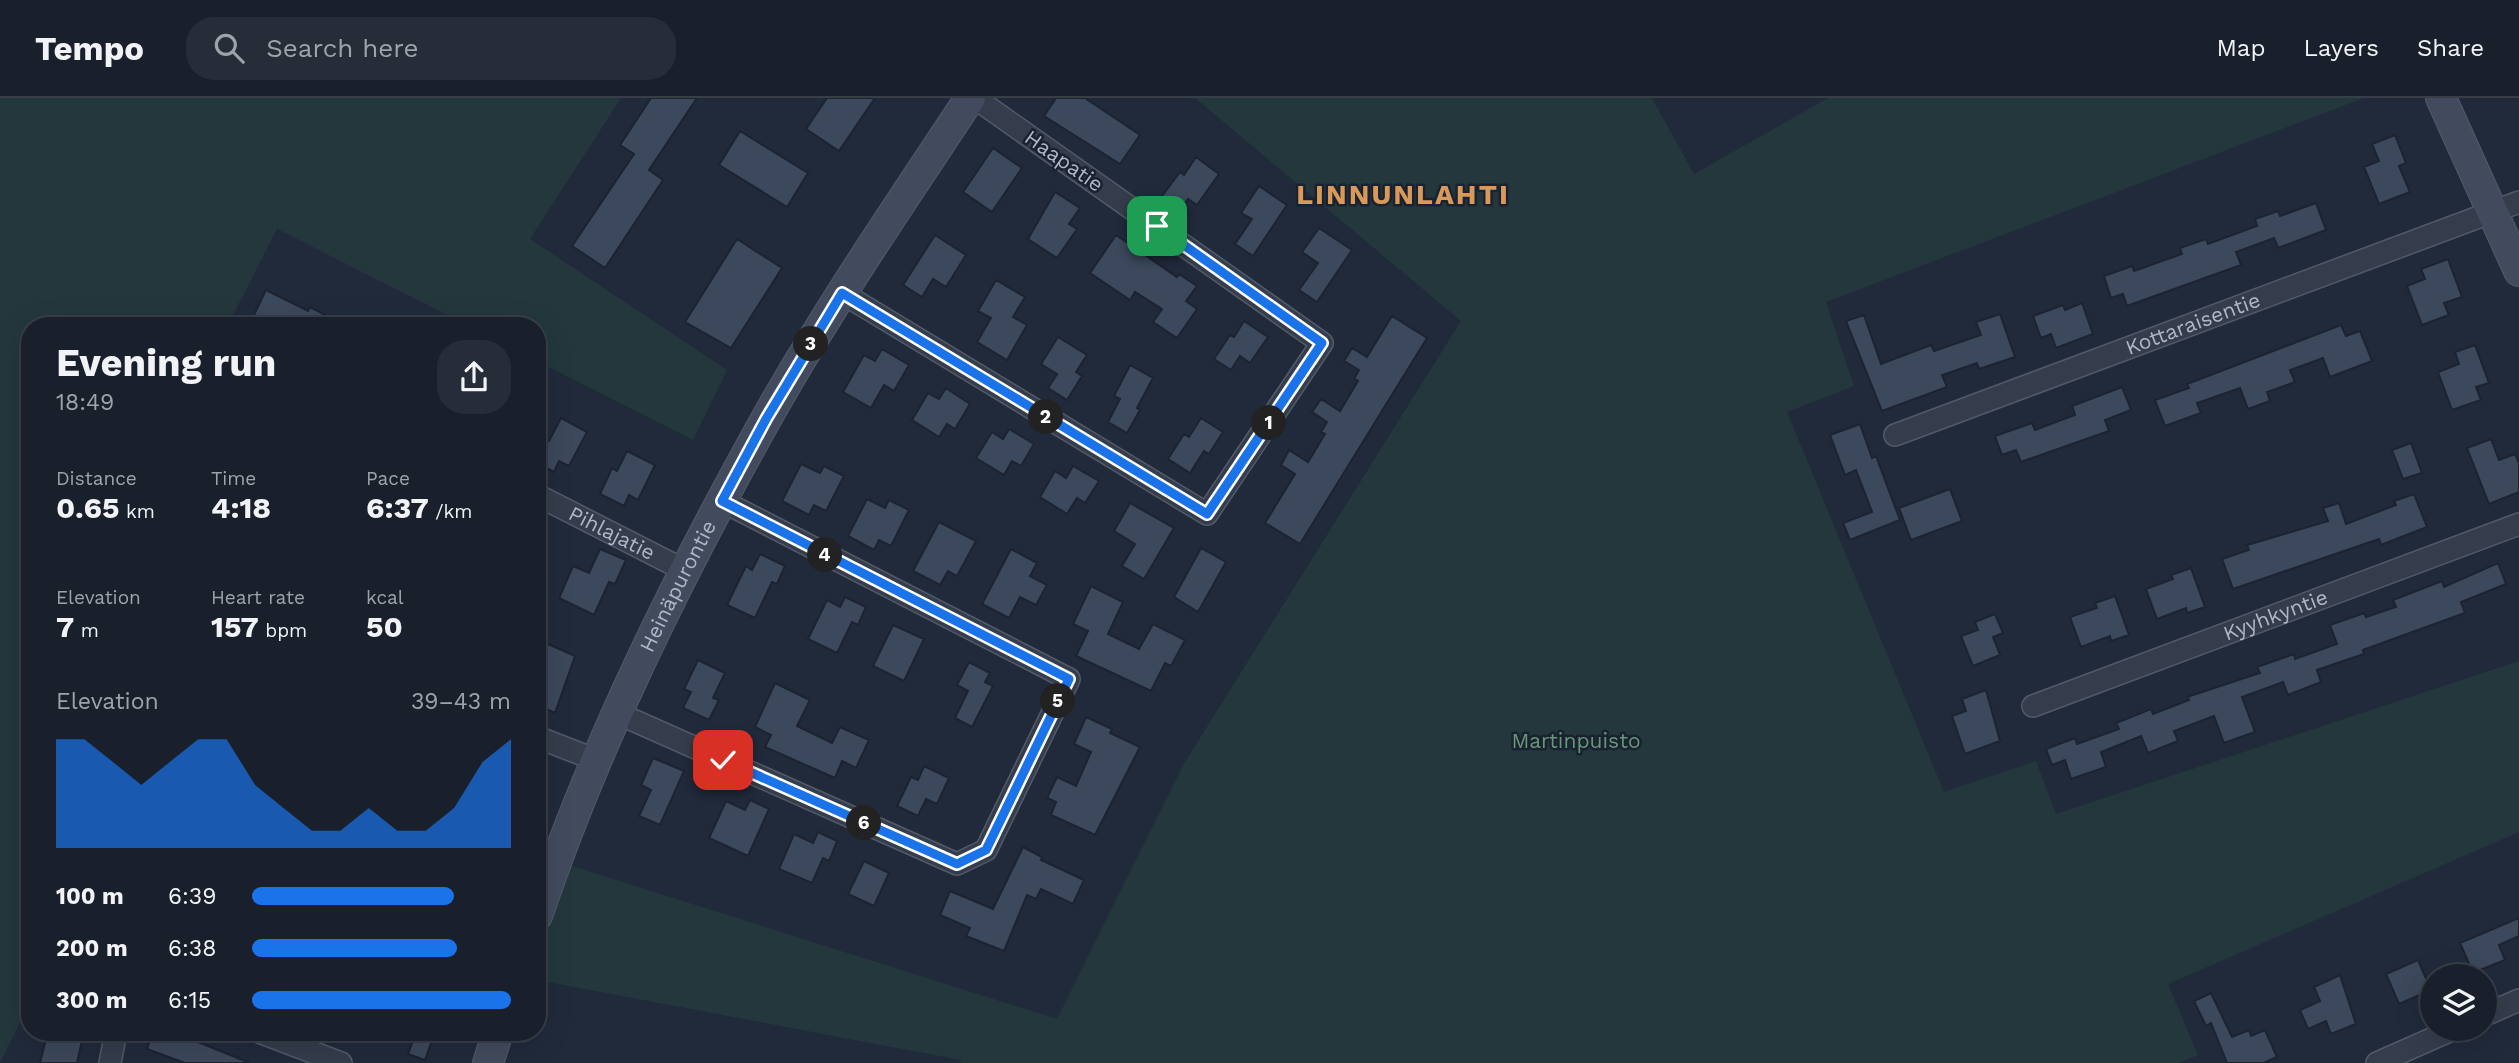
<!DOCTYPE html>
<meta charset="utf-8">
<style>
body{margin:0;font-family:"Work Sans",sans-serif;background:#262d38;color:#f1f3f6;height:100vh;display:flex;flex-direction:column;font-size:26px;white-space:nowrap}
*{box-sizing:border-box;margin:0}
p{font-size:23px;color:#9fa3a9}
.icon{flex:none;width:38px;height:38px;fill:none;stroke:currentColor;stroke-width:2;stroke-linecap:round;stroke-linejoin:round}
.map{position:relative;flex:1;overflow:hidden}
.panel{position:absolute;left:21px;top:219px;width:525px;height:724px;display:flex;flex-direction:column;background:#19202c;border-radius:28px;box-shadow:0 7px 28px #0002,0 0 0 2px #373e48}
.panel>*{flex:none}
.buttons{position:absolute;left:2420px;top:866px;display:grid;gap:14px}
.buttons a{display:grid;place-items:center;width:77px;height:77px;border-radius:50%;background:#19202c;box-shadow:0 7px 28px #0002,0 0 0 2px #373e48;font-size:35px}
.pin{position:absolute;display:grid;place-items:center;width:60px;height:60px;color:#fff;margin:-30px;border-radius:14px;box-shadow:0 4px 10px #0006}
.km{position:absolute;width:35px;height:35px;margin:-18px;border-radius:50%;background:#222;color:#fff;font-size:19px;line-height:35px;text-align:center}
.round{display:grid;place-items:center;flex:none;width:74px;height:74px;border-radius:28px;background:#262d38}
.summary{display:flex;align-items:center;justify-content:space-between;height:119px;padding:0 35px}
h1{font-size:38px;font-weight:700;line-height:52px}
.figures{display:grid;grid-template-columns:repeat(3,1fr);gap:10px;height:119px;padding:7px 35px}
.figures div{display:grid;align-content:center}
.figures b{font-size:30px;font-weight:700}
.figures small{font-size:19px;font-weight:400}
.figures p{font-size:19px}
.chart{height:196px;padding:14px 35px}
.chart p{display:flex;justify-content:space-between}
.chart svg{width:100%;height:126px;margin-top:7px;fill:#1a73e8;opacity:.7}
ul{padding:0 35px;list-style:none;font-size:23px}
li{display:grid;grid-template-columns:112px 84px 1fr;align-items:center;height:52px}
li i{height:18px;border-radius:9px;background:#1a73e8}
header{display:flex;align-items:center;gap:42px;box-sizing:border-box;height:98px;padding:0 35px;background:#19202c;border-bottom:2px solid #373e48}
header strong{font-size:33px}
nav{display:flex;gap:38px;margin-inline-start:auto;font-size:24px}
.search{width:490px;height:63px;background:#262d38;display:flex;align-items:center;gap:18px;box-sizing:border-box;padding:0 24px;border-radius:28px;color:#9fa3a9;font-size:26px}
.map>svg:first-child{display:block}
.green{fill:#23373c}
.building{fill:#3c485b;stroke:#1c2332;stroke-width:2}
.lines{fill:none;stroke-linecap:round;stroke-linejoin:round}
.street-casing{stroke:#525a69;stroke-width:24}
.secondary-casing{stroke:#525a69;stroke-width:32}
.street{stroke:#353c4b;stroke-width:21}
.secondary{stroke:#424b5e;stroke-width:30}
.route-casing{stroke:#fff;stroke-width:14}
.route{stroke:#1a73e8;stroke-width:9}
.labels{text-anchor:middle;stroke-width:5;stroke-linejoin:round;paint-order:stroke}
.street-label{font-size:21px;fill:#afb7c7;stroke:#1a2130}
.park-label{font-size:21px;fill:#659975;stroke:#1a2130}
.district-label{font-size:28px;font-weight:bold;letter-spacing:2px;fill:#d89959;stroke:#1a2130}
</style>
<header>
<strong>Tempo</strong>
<div class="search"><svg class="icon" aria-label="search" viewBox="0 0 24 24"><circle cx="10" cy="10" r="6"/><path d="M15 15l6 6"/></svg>Search here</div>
<nav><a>Map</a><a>Layers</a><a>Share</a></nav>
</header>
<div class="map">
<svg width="2519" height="965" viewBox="0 0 2519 965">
<rect width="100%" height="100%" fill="#212a3b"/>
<!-- green -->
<path class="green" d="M0,0H621L530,141L727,272L693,342L537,263V228L467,227L277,131L228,227L30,228V905L0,965Z
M1195,0H1652L1694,76L1828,0H2364L1826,204L1854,288L1787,314L1944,694L2036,663L2056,716L2519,563V734L2168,886L2198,957L2179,965H960L961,962L537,882V757L1057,921L1183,667L1461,223Z"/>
<!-- building -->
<path class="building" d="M651,0H697L649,72L663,82L605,170L572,148L634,56L620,47Z
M827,0H875L839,53L806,31Z
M1056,0H1085L1140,37L1120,66L1044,18Z
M740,33L808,75L787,109L719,67Z
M2395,37L2406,65L2399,68L2410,94L2379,106L2364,69L2379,63L2372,46Z
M993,50L1022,70L992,114L963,94Z
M1196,59L1219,76L1197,107L1188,101L1180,112L1162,98L1180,74L1184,77Z
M1259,88L1287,107L1253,158L1235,146L1252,121L1241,115Z
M1055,94L1080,110L1069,126L1077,131L1057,160L1028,141Z
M2316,105L2326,132L2278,150L2274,140L2236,154L2241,167L2127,208L2123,196L2111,200L2104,178L2132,168L2134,173L2182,156L2180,150L2206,141L2208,146L2257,128L2255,121L2278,113L2280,118Z
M1319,130L1352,152L1317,204L1299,192L1318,165L1302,154Z
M935,137L966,157L946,189L933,181L922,199L903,187Z
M1116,137L1177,179L1179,176L1197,188L1186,203L1197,211L1177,240L1153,224L1162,211L1135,194L1130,202L1090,175Z
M737,141L782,170L731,250L685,224Z
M2448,161L2462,199L2444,205L2449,217L2422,227L2407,188L2425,181L2421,171Z
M996,182L1025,199L1013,219L1027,227L1007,262L977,244L991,220L978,213Z
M266,192L308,213L310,209L346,228H270L253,219Z
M2082,205L2093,236L2056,250L2051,236L2041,240L2033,218L2063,207L2065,212Z
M2000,216L2015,259L1979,271L1977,265L1942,277L1947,289L1882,313L1846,223L1864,217L1881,266L1931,247L1934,253L1981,237L1976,224Z
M1392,218L1427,240L1300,446L1265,425L1295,376L1281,367L1289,352L1308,364L1325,336L1321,334L1327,324L1312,314L1321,301L1340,313L1358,283L1354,281L1359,272L1344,263L1352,250L1367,259Z
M1244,223L1268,239L1250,265L1240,258L1231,272L1214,261L1230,237L1234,239Z
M2341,227L2346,238L2360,233L2372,263L2330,279L2323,260L2290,272L2295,284L2267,294L2270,303L2248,311L2240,290L2197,305L2201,315L2165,328L2155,302L2189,290L2187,286Z
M1058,239L1087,257L1076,274L1082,278L1067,302L1048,290L1057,276L1041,266Z
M2475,247L2489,285L2476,289L2481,302L2452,312L2438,274L2459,266L2455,254Z
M882,251L909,267L894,293L884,287L871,310L843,294L864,257L875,263Z
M1130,267L1153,280L1137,310L1140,312L1127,335L1108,324L1120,301L1114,298Z
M2122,289L2131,312L2105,322L2109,333L2021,364L2016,352L2002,357L1995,338L2032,325L2035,332L2075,317L2072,308Z
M946,290L970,306L955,331L947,326L939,339L912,322L928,295L939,301Z
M561,320L587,334L569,368L559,363L554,374L537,365V355L545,341L549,343Z
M1201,320L1223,334L1209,356L1204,353L1190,375L1168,361L1184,336L1189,339Z
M1860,326L1872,360L1876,358L1900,422L1850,442L1843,425L1872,414L1856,372L1845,377L1830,337Z
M1009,331L1034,346L1021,368L1012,363L1004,377L976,360L992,334L1003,341Z
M2491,341L2499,362L2515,356L2519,365V394L2489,406L2467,350Z
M2411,345L2422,375L2403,381L2392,352Z
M627,353L655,367L638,402L629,397L624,408L600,396L612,370L617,373Z
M801,366L820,375L824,368L844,378L826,413L814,407L809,417L782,403Z
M1073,368L1099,383L1085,405L1077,400L1067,416L1040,399L1055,373L1066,380Z
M1950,391L1962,423L1911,442L1899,410Z
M2414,396L2427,429L2381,447L2379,441L2233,491L2222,461L2249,452L2247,447L2328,423L2323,410L2339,405L2346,426L2396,407L2394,403Z
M867,401L885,410L889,402L909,412L891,448L879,442L874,452L848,438Z
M1130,405L1174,430L1144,481L1122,468L1135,446L1114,433Z
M939,424L976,443L957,478L948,473L940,487L913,473Z
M1201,450L1226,464L1198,514L1174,499Z
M600,451L626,462L615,486L609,484L594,517L559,500L573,468L589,475Z
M1011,451L1037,465L1030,478L1047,487L1036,507L1020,499L1009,520L982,506Z
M760,456L785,468L777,486L772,484L755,520L727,507L746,468L752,472Z
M2498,465L2506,486L2461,504L2465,515L2363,552L2364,556L2317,572L2321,584L2288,597L2283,584L2242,599L2255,634L2224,645L2214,618L2174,633L2178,643L2148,655L2141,638L2101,654L2106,669L2071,681L2065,662L2052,667L2046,651L2075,640L2077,646L2119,631L2116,625L2151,611L2153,616L2189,602L2187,599L2260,575L2257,569L2294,556L2295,561L2337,546L2330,527L2364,515L2366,519L2396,509L2393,502L2442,483L2444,489Z
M2191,470L2205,509L2187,515L2186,510L2157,521L2146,491L2173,481L2171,477Z
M1091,488L1123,504L1108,536L1139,551L1153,526L1185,542L1171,568L1165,565L1151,593L1076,558L1088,533L1073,526Z
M2115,498L2129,537L2111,543L2110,538L2081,549L2070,519L2097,510L2095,505Z
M845,499L866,509L858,527L852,524L837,555L808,541L827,502L840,509Z
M1995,516L2003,535L1993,539L2000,557L1973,568L1961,538L1978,532L1975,524Z
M893,527L924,541L904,583L873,568Z
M548,546L575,558L555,615L537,607L543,584L537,581V570Z
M698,562L725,575L713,600L719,602L709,622L683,610L691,594L684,591Z
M969,564L990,575L985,584L993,588L972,629L955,620L968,593L957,587Z
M775,585L810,602L797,628L832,645L840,629L869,642L856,670L842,663L835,680L765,649L771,637L755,629Z
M1986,592L2000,643L1965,656L1952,618L1966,613L1962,601Z
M1086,619L1112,631L1110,635L1140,649L1095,737L1051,717L1056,704L1047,700L1057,679L1076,688L1091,654L1074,646Z
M653,660L684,673L660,727L639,718L651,692L641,687Z
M924,668L949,680L937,706L926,701L918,718L897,708L911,679L918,682Z
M750,702L769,711L748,758L709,740L726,703L745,712Z
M818,734L837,743L829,763L823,760L812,785L779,771L794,736L813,745Z
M1023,749L1042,759L1041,762L1084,782L1073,806L1041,791L1036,801L1027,797L1004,853L966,838L970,830L940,817L950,793L993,811Z
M864,763L889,775L874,808L848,796Z
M2519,820V838L2499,847L2505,862L2473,875L2460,845Z
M2418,862L2431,892L2399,906L2386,876Z
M2340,877L2356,926L2331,936L2326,923L2308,931L2300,912L2320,903L2314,889Z
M2211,895L2232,939L2249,932L2251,938L2265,932L2277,959L2263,965H2227L2211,925L2206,928L2194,903Z
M59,934H84L77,965H40L46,941L57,943Z
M153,934H173L250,965H185L147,951Z
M416,934H435L425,962L408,956Z"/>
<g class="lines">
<!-- street casing -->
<g class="street-casing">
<g id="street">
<path d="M842,195L1207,416L1322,245L975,0"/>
<path id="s1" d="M1895,337L2519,104"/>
<path id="s2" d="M537,397L686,473"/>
<path id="s3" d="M2033,608L2519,426"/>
<path d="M617,615L957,766L986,752L1069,581L722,403"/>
<path d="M537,639L596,662"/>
<path d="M2485,917L2519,902"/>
<path d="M259,934L341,965"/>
<path d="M110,965L116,934"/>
<path d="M2377,965L2454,931"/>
</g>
</g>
<!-- secondary casing -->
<g class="secondary-casing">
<g id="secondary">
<path d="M2441,0L2519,173"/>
<path id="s4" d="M537,818C595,646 677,481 765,323C827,212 900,106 970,0"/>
<path d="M488,965L498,934"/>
</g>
</g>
<!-- street -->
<use href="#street" class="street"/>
<!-- secondary -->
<use href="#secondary" class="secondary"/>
</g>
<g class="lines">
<!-- route casing -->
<g class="route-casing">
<path id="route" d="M723,662L957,766L986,752L1069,581L722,403L766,321L842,195L1207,416L1322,245L1157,128"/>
</g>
<!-- route -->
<use href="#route" class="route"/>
</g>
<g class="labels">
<!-- street labels -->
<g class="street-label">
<text transform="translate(1064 63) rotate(35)" y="7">Haapatie</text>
<text dy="7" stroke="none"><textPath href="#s1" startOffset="318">Kottaraisentie</textPath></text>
<text dy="7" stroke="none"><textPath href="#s2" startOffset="84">Pihlajatie</textPath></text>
<text dy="7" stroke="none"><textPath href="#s4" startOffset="359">Heinäpurontie</textPath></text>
<text dy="7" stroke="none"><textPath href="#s3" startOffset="259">Kyyhkyntie</textPath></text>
</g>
<!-- park labels -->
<g class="park-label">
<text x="1576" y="650">Martinpuisto</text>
</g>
<!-- district labels -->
<g class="district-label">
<text x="1403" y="106">LINNUNLAHTI</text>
</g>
</g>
</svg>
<div class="buttons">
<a><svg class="icon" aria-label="layers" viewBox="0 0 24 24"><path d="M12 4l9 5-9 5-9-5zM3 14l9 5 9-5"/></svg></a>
</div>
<div class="pin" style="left:1157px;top:128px;background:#1e9e55"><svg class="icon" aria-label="arrive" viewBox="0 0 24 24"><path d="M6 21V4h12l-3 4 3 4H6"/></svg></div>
<div class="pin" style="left:723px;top:662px;background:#d93025"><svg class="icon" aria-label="check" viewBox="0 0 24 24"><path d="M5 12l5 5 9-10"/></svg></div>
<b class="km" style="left:1269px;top:325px">1</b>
<b class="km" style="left:1046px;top:319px">2</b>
<b class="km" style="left:811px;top:246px">3</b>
<b class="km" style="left:825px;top:457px">4</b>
<b class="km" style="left:1058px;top:603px">5</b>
<b class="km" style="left:864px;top:725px">6</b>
<section class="panel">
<div class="summary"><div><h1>Evening run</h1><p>18:49</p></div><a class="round"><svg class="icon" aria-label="share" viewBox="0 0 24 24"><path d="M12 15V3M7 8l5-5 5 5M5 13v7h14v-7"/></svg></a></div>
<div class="figures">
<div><p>Distance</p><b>0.65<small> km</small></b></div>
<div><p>Time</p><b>4:18</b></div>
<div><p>Pace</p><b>6:37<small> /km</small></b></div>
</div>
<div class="figures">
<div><p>Elevation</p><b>7<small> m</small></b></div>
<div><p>Heart rate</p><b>157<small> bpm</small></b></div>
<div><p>kcal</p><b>50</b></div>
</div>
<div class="chart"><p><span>Elevation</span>39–43 m</p>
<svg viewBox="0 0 160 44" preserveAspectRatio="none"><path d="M0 44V6L10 6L20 14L30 22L40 14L50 6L60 6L70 22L80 30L90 38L100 38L110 30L120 38L130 38L140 30L150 14L160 6V44z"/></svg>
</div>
<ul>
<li><b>100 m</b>6:39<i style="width:78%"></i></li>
<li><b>200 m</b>6:38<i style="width:79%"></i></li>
<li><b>300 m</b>6:15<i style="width:100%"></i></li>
</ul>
</section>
</div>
